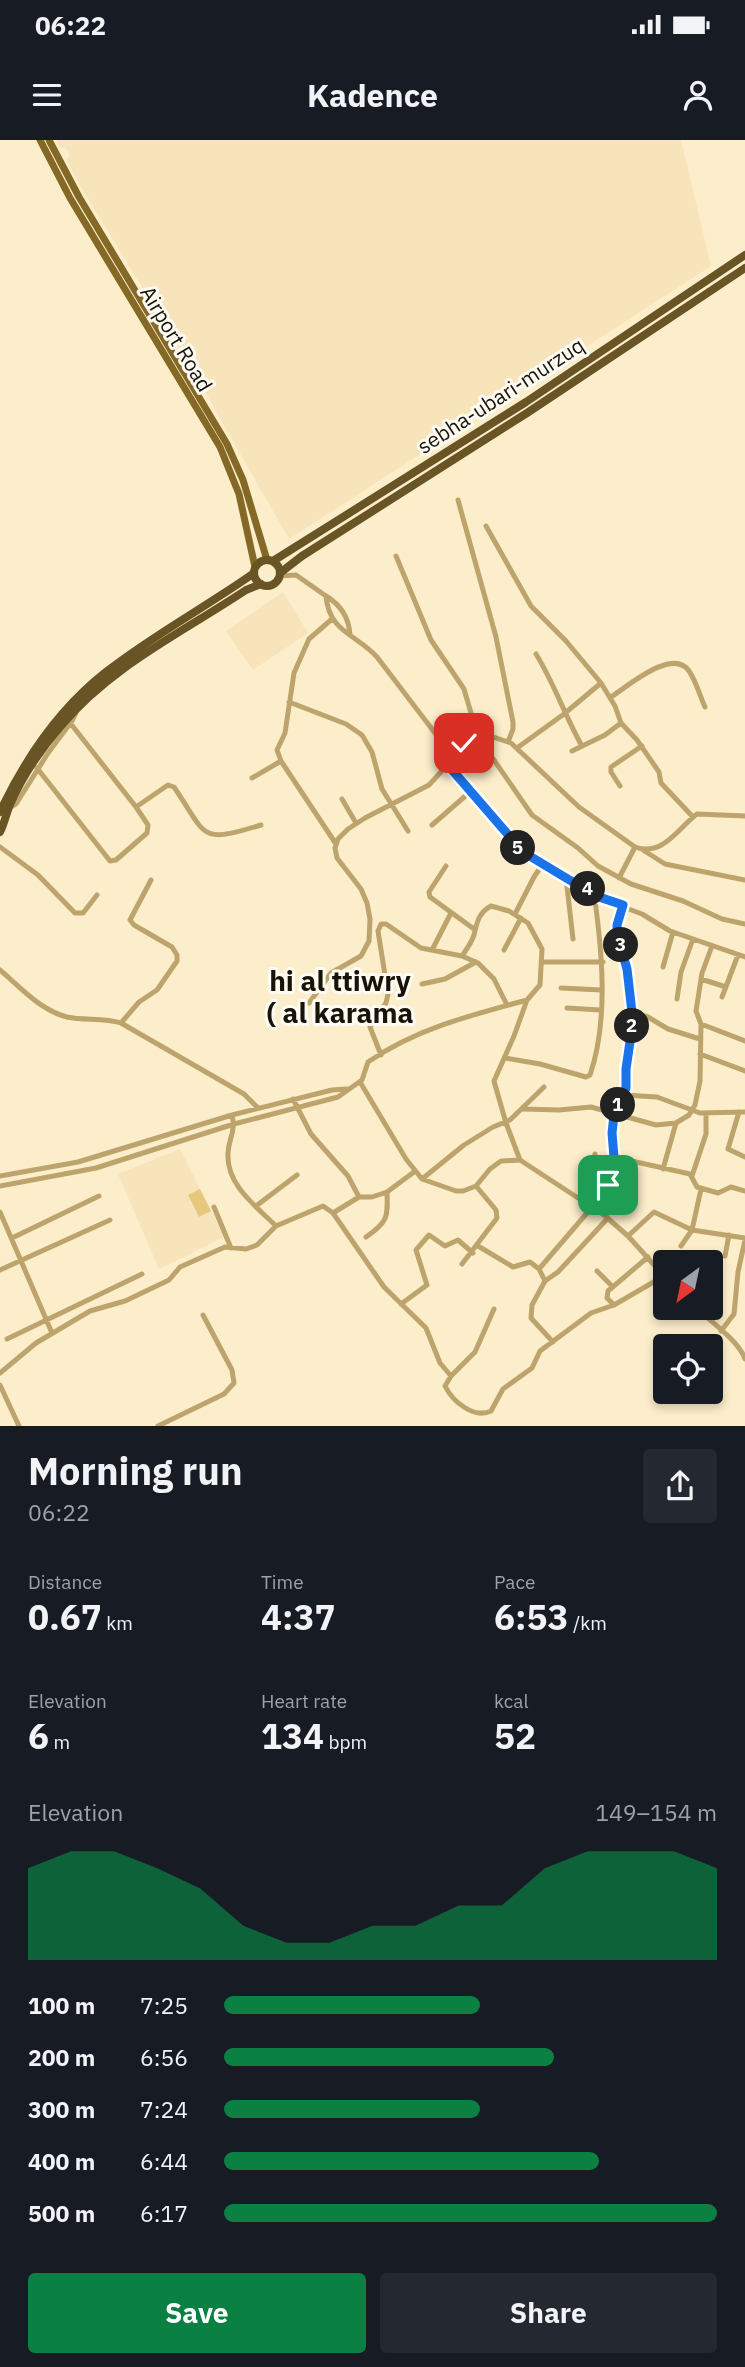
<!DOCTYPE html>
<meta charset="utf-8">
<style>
body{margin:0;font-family:"IBM Plex Sans",sans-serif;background:#242831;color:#f1f3f6;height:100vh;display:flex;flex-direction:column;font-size:26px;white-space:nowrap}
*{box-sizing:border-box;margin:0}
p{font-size:23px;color:#9ea1a6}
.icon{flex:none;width:38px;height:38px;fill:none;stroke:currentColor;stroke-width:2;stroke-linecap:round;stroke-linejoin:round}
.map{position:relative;height:1286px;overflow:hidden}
.panel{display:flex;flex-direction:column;background:#171b24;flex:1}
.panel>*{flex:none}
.needle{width:46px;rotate:213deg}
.buttons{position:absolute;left:653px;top:1110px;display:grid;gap:14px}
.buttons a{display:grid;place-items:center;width:70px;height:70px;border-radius:7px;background:#171b24;box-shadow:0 4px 10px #0003;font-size:35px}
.pin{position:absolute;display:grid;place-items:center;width:60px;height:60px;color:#fff;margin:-30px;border-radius:14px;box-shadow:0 4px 10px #0006}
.km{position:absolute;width:35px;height:35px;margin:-18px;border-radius:50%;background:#222;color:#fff;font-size:19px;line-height:35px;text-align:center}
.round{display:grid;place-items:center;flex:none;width:74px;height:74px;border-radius:7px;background:#242831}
.overview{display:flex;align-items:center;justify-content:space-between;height:119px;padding:0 28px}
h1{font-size:38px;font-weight:700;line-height:52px}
.stats{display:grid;grid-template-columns:repeat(3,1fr);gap:10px;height:119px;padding:7px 28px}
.stats div{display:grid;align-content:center}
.stats b{font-size:35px;font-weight:700}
.stats small{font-size:19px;font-weight:400}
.stats p{font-size:19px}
.chart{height:196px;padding:14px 28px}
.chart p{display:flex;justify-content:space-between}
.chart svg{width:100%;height:126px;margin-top:7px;fill:#0b8043;opacity:.7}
.primary-button{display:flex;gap:14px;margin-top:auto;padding:14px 28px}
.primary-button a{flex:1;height:80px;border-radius:7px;background:#0b8043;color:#fff;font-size:28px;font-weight:700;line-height:80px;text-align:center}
.primary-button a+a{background:#242831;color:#f1f3f6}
ul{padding:0 28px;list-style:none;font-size:23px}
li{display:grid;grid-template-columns:112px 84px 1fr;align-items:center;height:52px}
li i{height:18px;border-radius:9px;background:#0b8043}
.status{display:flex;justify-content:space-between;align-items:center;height:49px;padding:0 35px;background:#171b24;direction:ltr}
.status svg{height:19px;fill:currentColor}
header{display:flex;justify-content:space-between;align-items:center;height:91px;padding:0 28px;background:#171b24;font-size:32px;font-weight:700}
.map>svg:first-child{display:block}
.built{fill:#f7e4bb}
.green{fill:#e7c77e}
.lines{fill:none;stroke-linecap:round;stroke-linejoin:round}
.minor{stroke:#bda46c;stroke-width:5}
.major{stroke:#836826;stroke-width:7}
.highway{stroke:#685424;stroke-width:8}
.route-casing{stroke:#fff;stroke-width:14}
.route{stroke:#1a73e8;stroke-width:9}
.labels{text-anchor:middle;stroke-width:6;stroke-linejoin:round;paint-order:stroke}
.street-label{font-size:21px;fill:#181307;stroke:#fefbf5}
.district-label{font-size:28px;font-weight:bold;fill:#181307;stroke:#fefbf5}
</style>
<div class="status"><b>06:22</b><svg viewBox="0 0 49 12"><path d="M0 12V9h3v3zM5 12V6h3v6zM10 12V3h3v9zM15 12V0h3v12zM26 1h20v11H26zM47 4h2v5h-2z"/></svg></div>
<header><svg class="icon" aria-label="menu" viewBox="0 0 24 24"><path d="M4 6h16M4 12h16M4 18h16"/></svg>Kadence<svg class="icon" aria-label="person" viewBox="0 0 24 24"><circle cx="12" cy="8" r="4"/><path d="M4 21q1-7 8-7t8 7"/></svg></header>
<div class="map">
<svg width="745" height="1286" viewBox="0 0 745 1286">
<rect width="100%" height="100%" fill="#fcedcb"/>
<!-- built -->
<path class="built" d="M57,0H681L711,126L289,399L189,224L79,44L67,20L70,14L66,8L59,7Z
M283,452L308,493L253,530L226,491Z
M180,1009L224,1097L159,1129L118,1034Z"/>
<!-- green -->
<path class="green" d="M200,1049L211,1071L199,1077L188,1055Z"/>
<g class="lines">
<!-- minor -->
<path class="minor" d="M458,360L496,497L513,582V589L508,602
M486,386L531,466L566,501L601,543L615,566L621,583L637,600L659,632L661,643L693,677
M396,416L431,500L464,549L478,597L532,675L578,708L598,726L631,744L683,761L722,779L745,784
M280,436L296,435L326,456C329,492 356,494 377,517L451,614
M326,456C341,465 349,478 350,495
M332,479L309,499L294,533L285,593L277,610L281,621L336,704
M536,514C554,543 565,576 582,606
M611,557C628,546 673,507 689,531C696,541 700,556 705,567
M289,562L346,584L362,595L372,612L382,649L408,691
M517,608L564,574L601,543
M572,611L605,595L621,583
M447,624L487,669L513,703L542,725L602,759L642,774L670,791L745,817
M37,628L110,721L116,720L147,693L148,685L136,667L71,584
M252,638L281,621
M620,646L611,632V627L642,606
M342,659L356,683
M136,667L168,645L174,647C208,697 198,704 261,685
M8,669L16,664L48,613L72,581L76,573
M432,685L470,652
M0,707L38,735L75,773H83L97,755
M643,710L665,724L745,740
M446,726L429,752L430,757L474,789
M566,738L573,799
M619,738L635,707
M515,774L534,737L542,725
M432,810L451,773
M504,810L521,778
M462,816C466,810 472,802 474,795C477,783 478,773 491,766L509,771L528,783L542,809L540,845L527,860L514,896L494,941L506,983L520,1020
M542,822H603
M663,827L673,792
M0,830C20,847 40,870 67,877C85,881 103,877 121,883L244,954L258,968
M701,839L726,847
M422,844L445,839L476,822
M561,848L601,850
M722,857L738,815
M677,859L681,832L693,799
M309,863L331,833L361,816L369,801L370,779L367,763L361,749L337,718L335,708L338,699L348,689L365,678L429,645L440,633L454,610L469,600L490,596L511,603L579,667L635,707C663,717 678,688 697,674L745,676
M567,868L600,870
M633,873L648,877L668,889L700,899
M121,883L139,862L157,850L177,821V815L172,807L134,785L130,780L151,740
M701,884L745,901
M700,914L745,931
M381,915L370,887L386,863L388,854L378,791L381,784H386L421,808L462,816L478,823L494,839L507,865
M505,918L540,924L586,937L590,935C609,880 602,810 594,753
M360,942L406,1019L422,1039L456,1051H463L476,1046L490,1029L501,1021L520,1020L604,1075L628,1096L665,1137
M624,955L657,957L700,973L745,972
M293,959L311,994L348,1036L359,1057
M523,969L559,970L591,967L656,985L676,983L689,975L695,965L700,941L701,884L696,871L702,833L712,806
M739,972L728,1009L745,1017
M232,975C236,992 229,997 228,1013C226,1045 256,1066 276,1086
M614,1017L690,1034L697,1047L718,1053L731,1047L745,1051
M663,1029L676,983
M0,1036L78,1022L232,975L332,950L347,949
M692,1036L706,994V974
M422,1039L464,1005L493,987L510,980L544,947
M608,1045L614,1017L612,993L614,975L626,948V929L633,881L627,829L617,794L623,765
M0,1046L96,1028L234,984L338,957L362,940L368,922C416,889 471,875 527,860
M583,1060L595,1014
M256,1066L297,1035
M214,1067L231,1108
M0,1072L52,1193
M333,1073L359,1057H372L387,1052L414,1032
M628,1096L654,1072L692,1090L745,1098
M366,1097C388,1082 388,1077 387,1052
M12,1098L99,1056
M478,1106L513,1127L530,1122L539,1129
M681,1106L692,1090L701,1049
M725,1116L729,1095
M462,1124L497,1078L496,1070L476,1046
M0,1130L110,1080
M597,1131L612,1146
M545,1141L539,1129L593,1066
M401,1164L427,1145L416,1110L429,1095L445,1106L458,1100L473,1113
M614,1165L607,1158L608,1151L648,1117
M695,1167C709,1180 739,1201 745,1219
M494,1169L475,1212L451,1236L445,1246C453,1262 474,1279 491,1271L503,1249L532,1228L540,1211L591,1173L614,1165L664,1136
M721,1191L734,1174L738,1132L745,1100
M7,1199L142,1134
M553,1202L531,1178L532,1165L545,1141L558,1132L608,1078
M0,1233L36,1203L90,1171L125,1161L169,1140L180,1127L225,1107L246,1109L257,1105L276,1086L323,1066L333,1073L384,1147L426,1188L440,1223L451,1236
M0,1245L19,1286
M158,1286L224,1254L234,1243L232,1230L203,1175"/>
<!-- major -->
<path class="major" d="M40,0L70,58L220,307L239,354L255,427
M49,0L79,57L227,304L243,340L267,420"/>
<!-- highway -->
<path class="highway" d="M254 433a13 13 0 1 1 26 0a13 13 0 1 1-26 0Z
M273,421L526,262L745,115
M280,433L302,416L527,273L745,128
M0,672C25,619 60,568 106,532C153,495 206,467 254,433
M0,692C4,684 6,675 9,667C21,638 41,609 61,586C111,526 183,492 246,450L261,444"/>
</g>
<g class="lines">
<!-- route casing -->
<g class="route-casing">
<path id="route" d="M464,603L452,612L447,624L523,712L596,756L623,765L617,785V794L627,829L633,881L626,929V948L614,975L612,993L614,1017L608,1045"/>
</g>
<!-- route -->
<use href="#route" class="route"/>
</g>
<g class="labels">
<!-- street labels -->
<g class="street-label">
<text transform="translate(176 199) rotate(59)" y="7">Airport Road</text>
<text transform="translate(501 256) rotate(-33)" y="7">sebha-ubari-murzuq</text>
</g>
<!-- district labels -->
<g class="district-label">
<text x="340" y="851">hi al ttiwry<tspan x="340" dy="32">( al karama</tspan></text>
</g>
</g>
</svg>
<div class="buttons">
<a><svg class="needle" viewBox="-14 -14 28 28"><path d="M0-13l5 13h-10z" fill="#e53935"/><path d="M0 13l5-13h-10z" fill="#9ea1a6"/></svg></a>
<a><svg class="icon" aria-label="locate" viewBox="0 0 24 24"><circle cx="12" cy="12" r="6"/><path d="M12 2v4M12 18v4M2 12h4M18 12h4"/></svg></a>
</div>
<div class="pin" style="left:608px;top:1045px;background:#1e9e55"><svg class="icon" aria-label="arrive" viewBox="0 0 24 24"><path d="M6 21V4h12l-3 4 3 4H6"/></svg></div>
<div class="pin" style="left:464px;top:603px;background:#d93025"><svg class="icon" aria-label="check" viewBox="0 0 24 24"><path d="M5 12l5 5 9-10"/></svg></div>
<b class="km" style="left:618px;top:965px">1</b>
<b class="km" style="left:632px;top:886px">2</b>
<b class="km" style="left:621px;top:805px">3</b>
<b class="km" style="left:588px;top:749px">4</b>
<b class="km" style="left:518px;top:708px">5</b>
</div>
<section class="panel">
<div class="overview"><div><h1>Morning run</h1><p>06:22</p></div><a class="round"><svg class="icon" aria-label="share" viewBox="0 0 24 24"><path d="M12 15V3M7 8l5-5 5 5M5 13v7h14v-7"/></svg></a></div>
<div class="stats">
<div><p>Distance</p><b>0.67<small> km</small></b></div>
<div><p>Time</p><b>4:37</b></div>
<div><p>Pace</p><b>6:53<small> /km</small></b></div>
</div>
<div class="stats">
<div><p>Elevation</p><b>6<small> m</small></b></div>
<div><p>Heart rate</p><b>134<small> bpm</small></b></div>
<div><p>kcal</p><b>52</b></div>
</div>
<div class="chart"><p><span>Elevation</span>149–154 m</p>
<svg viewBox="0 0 160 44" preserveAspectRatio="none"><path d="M0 44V12L10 6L20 6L30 12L40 19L50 32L60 38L70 38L80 32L90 32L100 25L110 25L120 12L130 6L140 6L150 6L160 12V44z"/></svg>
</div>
<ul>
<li><b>100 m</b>7:25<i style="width:52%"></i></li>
<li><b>200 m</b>6:56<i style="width:67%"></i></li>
<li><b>300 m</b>7:24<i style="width:52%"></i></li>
<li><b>400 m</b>6:44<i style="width:76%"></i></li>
<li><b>500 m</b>6:17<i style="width:100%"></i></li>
</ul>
<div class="primary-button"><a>Save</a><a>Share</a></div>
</section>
